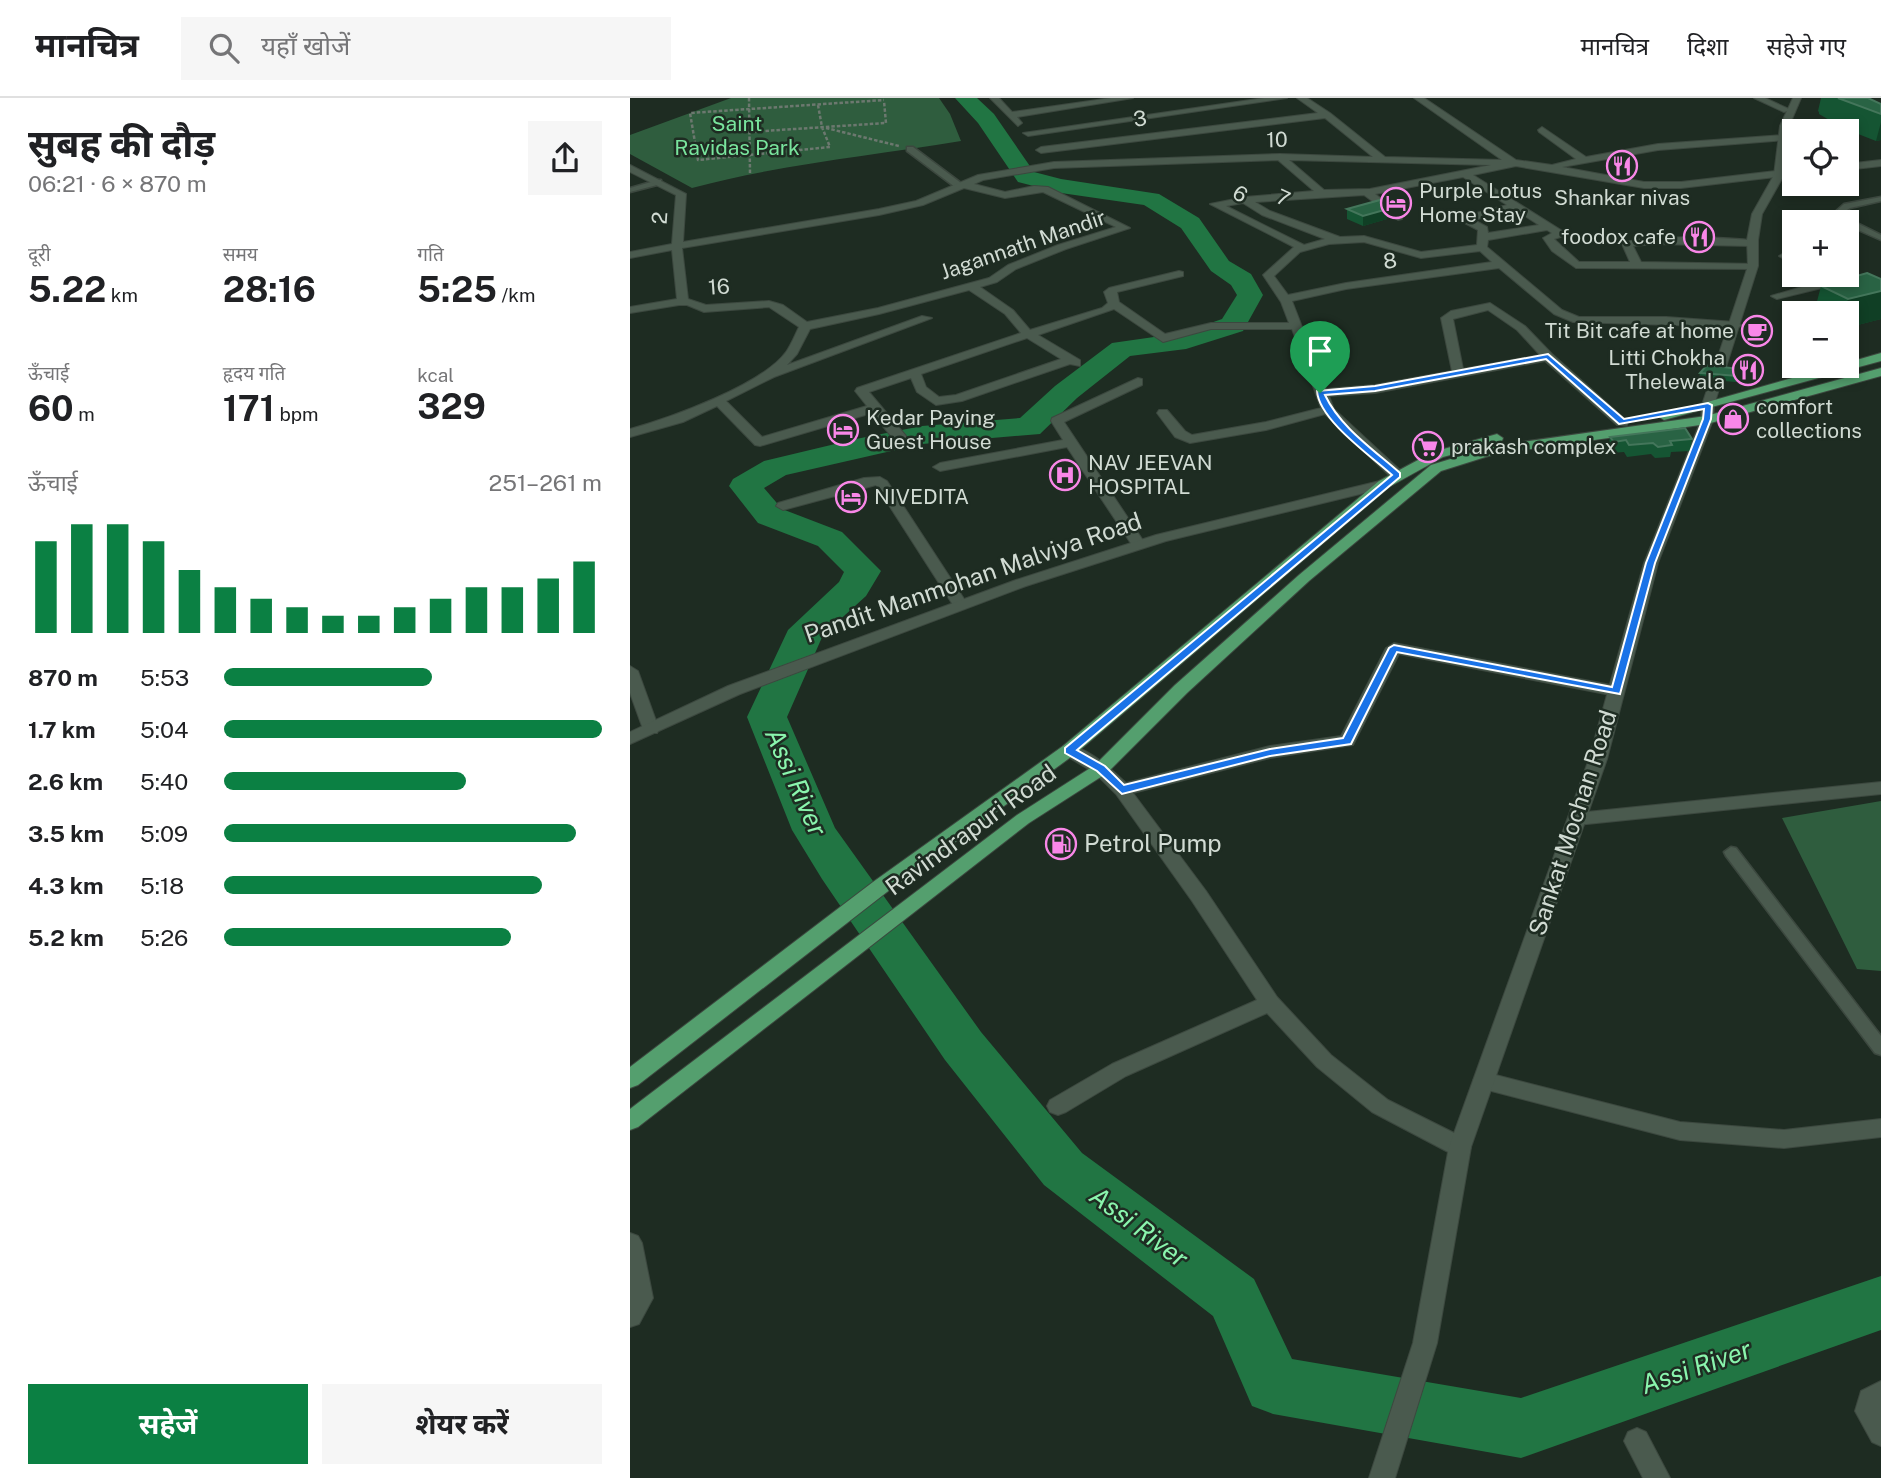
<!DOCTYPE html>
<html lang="hi">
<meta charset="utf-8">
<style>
body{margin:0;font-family:"Public Sans","Noto Sans Devanagari",sans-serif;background:#f6f6f6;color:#202124;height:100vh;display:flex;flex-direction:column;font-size:26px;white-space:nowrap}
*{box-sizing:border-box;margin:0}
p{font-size:23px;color:#757577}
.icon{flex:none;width:38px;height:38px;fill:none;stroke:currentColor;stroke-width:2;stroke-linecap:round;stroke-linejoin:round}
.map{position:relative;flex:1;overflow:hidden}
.details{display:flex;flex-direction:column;background:#fff;width:630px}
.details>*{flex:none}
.buttons{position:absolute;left:1152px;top:21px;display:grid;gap:14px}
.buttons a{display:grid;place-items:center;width:77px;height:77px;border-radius:0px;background:#fff;box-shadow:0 4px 10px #0003;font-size:35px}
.pin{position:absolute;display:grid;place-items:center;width:60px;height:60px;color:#fff;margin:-72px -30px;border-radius:50% 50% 50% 0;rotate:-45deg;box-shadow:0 0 7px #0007}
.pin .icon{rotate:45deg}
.round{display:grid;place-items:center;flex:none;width:74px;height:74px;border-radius:0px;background:#f6f6f6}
.headline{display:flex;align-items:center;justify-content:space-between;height:119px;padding:0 28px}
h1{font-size:38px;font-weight:700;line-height:52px}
.figures{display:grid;grid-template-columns:repeat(3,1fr);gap:10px;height:119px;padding:7px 28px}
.figures div{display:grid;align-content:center}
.figures b{font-size:35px;font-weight:700}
.figures small{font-size:19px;font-weight:400}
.figures p{font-size:19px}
.chart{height:196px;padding:14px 28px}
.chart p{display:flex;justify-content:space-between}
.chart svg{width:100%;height:126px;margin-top:7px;stroke:#0b8043;stroke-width:6}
.action{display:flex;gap:14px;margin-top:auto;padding:14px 28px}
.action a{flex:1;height:80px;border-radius:0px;background:#0b8043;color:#fff;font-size:28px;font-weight:700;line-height:80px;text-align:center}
.action a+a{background:#f6f6f6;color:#202124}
ul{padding:0 28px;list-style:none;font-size:23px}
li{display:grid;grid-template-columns:112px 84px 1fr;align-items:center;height:52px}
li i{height:18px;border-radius:9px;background:#0b8043}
header{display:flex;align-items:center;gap:42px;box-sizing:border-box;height:98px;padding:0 35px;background:#fff;border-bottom:2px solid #e0e0e0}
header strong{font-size:33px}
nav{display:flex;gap:38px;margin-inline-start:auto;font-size:24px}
.search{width:490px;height:63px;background:#f6f6f6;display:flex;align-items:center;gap:18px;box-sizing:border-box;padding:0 24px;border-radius:0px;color:#757577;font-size:26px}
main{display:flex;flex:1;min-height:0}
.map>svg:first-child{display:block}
.green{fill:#2f5d3e}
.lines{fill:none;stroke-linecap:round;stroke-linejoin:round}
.river{fill:#217543;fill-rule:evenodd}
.service-casing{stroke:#3c483f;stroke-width:3}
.minor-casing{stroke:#3c483f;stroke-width:2}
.tertiary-casing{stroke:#3c483f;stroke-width:2}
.primary-casing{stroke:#3c483f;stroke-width:2}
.path{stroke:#6c786f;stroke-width:2.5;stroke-dasharray:3.5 2;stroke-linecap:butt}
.service{fill:#4a5a4e;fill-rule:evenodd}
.minor{fill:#4a5a4e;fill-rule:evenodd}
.tertiary{fill:#4a5a4e;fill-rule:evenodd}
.primary{fill:#549f6e;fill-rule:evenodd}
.wall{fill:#155533}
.shaded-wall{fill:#103f25}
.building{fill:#296344;stroke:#44765b;stroke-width:2}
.route{fill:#1a73e8;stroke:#fff;stroke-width:2;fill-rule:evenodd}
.labels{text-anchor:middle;stroke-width:5;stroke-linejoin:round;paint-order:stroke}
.far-street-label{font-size:21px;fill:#d1dbd3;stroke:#1e2c22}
.far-park-label{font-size:21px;fill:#79e49d;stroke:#1e2c22}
.far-poi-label{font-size:21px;fill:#d1dbd3;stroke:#1e2c22;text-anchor:start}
.street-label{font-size:24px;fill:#d1dbd3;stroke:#1e2c22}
.poi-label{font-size:24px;fill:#d1dbd3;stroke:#1e2c22;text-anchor:start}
.water-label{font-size:26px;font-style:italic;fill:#8af5ad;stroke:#1e2c22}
</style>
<header>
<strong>मानचित्र</strong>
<div class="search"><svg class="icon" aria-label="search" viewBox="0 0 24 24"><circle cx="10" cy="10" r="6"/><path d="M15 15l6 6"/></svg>यहाँ खोजें</div>
<nav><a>मानचित्र</a><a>दिशा</a><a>सहेजे गए</a></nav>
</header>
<main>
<section class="details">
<div class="headline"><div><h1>सुबह की दौड़</h1><p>06:21 · 6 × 870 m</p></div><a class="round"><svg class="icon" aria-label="share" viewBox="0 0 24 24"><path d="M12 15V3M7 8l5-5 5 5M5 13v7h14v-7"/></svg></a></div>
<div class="figures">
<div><p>दूरी</p><b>5.22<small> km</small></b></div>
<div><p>समय</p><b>28:16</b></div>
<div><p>गति</p><b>5:25<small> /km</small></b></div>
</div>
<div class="figures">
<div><p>ऊँचाई</p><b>60<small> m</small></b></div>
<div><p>हृदय गति</p><b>171<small> bpm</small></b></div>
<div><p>kcal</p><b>329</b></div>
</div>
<div class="chart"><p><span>ऊँचाई</span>251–261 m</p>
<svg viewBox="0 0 160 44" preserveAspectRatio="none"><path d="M5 44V12M15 44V6M25 44V6M35 44V12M45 44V22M55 44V28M65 44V32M75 44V35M85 44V38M95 44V38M105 44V35M115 44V32M125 44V28M135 44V28M145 44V25M155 44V19"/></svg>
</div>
<ul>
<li><b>870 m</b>5:53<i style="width:55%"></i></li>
<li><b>1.7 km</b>5:04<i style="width:100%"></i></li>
<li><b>2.6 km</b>5:40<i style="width:64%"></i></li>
<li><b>3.5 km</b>5:09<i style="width:93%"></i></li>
<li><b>4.3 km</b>5:18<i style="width:84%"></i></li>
<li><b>5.2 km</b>5:26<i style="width:76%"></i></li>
</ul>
<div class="action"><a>सहेजें</a><a>शेयर करें</a></div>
</section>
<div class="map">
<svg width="1251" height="1380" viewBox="0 0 1251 1380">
<rect width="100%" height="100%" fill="#1e2c22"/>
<!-- green -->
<path class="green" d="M101,0H309L320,16L331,43C241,58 151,66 62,90L0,56V37Z
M1251,703V873L1227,871L1152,720Z"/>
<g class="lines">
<!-- river -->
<path class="river" d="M325,0H347L364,16L404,74L431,81L529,96L569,120L599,163L621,176L633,197L613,233L556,251L500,258L447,300L410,336L292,346L156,377L134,390L152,411L212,434L251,473L236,498L193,537L157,619L205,730L351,934L452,1055L624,1181L662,1261L891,1300L1251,1178V1232L891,1360L643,1316L622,1308L583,1218L414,1087L315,962L192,781L162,732L117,619L158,532L209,484L214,474L188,448L128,425L99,388L103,381L134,363L226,341L292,328L390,320L425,288L482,245L552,235L592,221L607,197L601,187L581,173L551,130L514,107L431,95L388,84L348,25Z"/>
<!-- service casing -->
<g class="service-casing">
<path id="service" d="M277,49H283L331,85V89H325L277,53Z
M28,82H31V86L0,94V90Z
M1251,99V103L1220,110L1214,114L1225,124L1251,137V142L1219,128L1205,114L1214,106Z
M1101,749L1106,750L1251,938V957L1245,955L1096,758L1094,754Z"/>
</g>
<!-- minor casing -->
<g class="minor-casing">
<path id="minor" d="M360,0H369L382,14L481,0H503L387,19L392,25L388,28Z
M634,0H657L398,38L393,35Z
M667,0H677L700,15L755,59L872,62L784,0H794L886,62L922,67L946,61L909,34L908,32L912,29L956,59L1028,46L1152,37L1157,40L1155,42L1028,52L932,69L1014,84H1051L1164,71V77L1051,90H1014L886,68L843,77L934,134V138L924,141L949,164H1000L992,146C1007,136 1104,139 1125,143L1126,145L1121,148L1026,146L1003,148L1011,164L1127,166V170L1123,171L946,170L922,153L913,140L922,135L917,132L858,142L857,149L932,212L949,219H1036L1105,224L1111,227L1109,229L943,224L924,216L869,170L716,191L662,203L696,291L745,287L822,273L811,220L821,213L860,205L895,228L922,256L998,324L997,327H987L915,263L745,295L699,298L704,311L772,374V380H762L695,316L636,332L560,345L545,339L527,315L529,312H537L555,333L562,337L636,324L691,310L662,231H581L533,244L484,211L408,237L450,262V268L440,266L332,303L306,307L287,294L281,280L239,294L276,338V344H266L242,315L130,348L125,347L87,308L53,324L0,339V331C40,320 132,287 156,254C161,247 165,237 169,229L139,209L74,214L57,207H49L0,215V209L47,201L42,152L0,160V154L42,146L46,97L0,74V67L56,96L53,144L249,111L286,103L348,77L424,64L650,56L743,59L695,20L411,55L406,52L411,49L688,15ZM648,62L684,93L615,99L580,106L664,149L633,177L651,204L659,225H581L535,236L489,204L487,194L553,178V174L549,173L479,190L474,194L478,205L472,210L400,232L383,212L350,189L367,184L386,171L436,151L500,130L418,89L404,88L375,94L344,86L353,82L424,70ZM659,62L861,67L740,91L694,92ZM833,79L877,107L831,119V123L848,132L847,147L791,154L734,138L710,139L640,113L625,104L734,97L768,122L772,121V117L745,96ZM334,90L375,100L413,94L486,129L428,147L378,167L359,180L248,210L177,224L153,207L139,203L76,207L58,201L52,150L249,117L293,107ZM613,105L632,117L695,141L674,147L596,108ZM884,111L909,127L858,135L857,129L844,122ZM734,144L791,160L850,153L862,164L716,185L658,197L644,178L670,154L699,146ZM339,192L375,216L391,235L227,290L225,293L237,308L132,339L96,303L144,279L302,220L292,218L157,267L167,256L180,231L249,216ZM858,212L887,232L910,257L833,271L823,221ZM397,240L431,261L326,297L309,299L296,289L291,276Z
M1124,0H1135L1161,12L1154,14Z
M1251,62V68L1216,72V66Z
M1154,155L1164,159V166L1149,158Z
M1188,177H1201L1251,201V208L1204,187L1147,201L1141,198L1195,182Z
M508,280L512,281V287L434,324L516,447L514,450H504L437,349L310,373L303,369L310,365L433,342L421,323L422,320Z
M250,379L257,383L338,507L335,510H325L246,387L153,412L146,408L148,405L234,380Z
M764,545L986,588L994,593L986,598L769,556L723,647L640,660L503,695L576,793L647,899L701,957L758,1002L838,1042L841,1049L838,1056L830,1058L822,1056L742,1014L687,969L637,915L496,978L436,1014L428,1017L420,1014L417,1008L420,1002L482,966L627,902L562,803L486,696L465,675L433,656L430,652L433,648C452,643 483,673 496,685L640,648L711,638L756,550Z
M0,568L8,573L29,631L27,635H15L13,631L0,595Z
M1251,684V696L947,727L938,721L947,715Z
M854,974L1050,1024L1154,1032L1251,1021V1039L1154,1050L1050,1042L846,989L843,983L846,977Z
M0,1135L8,1138L12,1145L23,1200L9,1226L0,1229Z
M1251,1283V1348L1242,1344L1225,1313L1231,1293Z
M1007,1330L1016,1334L1040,1380H1013L994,1343L998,1334Z"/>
</g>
<!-- tertiary casing -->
<g class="tertiary-casing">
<path id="tertiary" d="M1163,0H1171L1159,28L1154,77L1132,116L1128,142V168L1084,307L1083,322L1028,465L977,661L841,1049L807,1245L765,1380H739L783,1245L819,1049L959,661L1014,465L1071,322L1072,307L1118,168L1117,142L1122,116L1144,77L1150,28Z
M754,382L759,383V389L536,443L396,488L110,596L0,646V634L98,588L386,482L526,437Z"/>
</g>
<!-- primary casing -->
<g class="primary-casing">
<path id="primary" d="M1251,255V263L1034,322L1028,318L1205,268H1216V265Z
M1251,270V278L1077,326L865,356L811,373L679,483L557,595L477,675L399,725L8,1029L0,1032V1011L387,717L465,667L545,587L669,477L801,367L863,348L1076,318Z
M867,336L873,340L872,343L813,359L759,389L445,656L257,794L8,987L0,990V969L243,784L433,648L749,383L803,354Z"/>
</g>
<!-- path -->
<path class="path" d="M119,0L120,75
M188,7L192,29L200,49L68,62L60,15L254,2
M196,30L269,48
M119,34L256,25L254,3"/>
<!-- service -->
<use href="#service" class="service"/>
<!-- minor -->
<use href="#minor" class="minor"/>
<!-- tertiary -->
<use href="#tertiary" class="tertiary"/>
<!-- primary -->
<use href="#primary" class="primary"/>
</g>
<!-- wall -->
<path class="wall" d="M1191,0H1238L1251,6V42L1246,43L1200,25L1201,23L1189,16V14L1188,13Z
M717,111L757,121L733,128L717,121Z
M1237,175L1251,221L1216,230V215H1184L1191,188Z
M1109,271L1106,284L1069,281L1070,275Z
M980,339L1062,341L1060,353L1041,354L1040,359L1025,360L1021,356L997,359L994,354L981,355L978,350Z"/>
<!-- shaded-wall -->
<path class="shaded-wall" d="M1251,24V42L1246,43Z
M758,111L757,121L733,128V118Z
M1251,193V221L1216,230V215H1214L1218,201Z"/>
<!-- building -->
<path class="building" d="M1208,0H1238L1251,6V16Z
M750,102L758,111L733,118L717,111Z
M1237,175L1251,181V193L1218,201L1191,188Z
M1077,267L1109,271L1107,278L1070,275Z
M1055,330L1062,341L1040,343L1042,347L1028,349L1023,345L999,347L996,342L984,344L980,339Z"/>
<!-- route -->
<path class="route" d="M918,256L994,321L1078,305L1082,307L1081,321L1025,465L990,596L767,554L721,646L640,658L492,696L467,673L435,655V650L762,377C741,358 689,322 687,293L745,288ZM916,261L989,326L1074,311L1073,321L1016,465L982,589L764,547L759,550L713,640L640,651L494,687L475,668L447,652L770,379V375C744,352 710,329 695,297L745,293Z"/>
<!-- icons -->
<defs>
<g id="restaurant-ring" transform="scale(1.575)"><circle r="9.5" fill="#1e2c22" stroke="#f987e8" stroke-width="1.5"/><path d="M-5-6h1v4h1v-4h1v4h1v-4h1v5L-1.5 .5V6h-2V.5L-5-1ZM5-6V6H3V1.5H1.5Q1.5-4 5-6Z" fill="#f987e8"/></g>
<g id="hotel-ring" transform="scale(1.575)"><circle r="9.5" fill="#1e2c22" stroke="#f987e8" stroke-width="1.5"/><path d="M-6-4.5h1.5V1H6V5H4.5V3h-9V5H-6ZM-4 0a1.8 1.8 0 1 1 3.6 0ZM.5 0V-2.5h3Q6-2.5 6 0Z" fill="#f987e8"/></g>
<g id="cafe-ring" transform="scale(1.575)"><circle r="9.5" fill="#1e2c22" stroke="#f987e8" stroke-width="1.5"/><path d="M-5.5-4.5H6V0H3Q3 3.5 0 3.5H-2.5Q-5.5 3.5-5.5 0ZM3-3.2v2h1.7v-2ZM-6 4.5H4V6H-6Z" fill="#f987e8"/></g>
<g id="shop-ring" transform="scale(1.575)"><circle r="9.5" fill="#1e2c22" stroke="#f987e8" stroke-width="1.5"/><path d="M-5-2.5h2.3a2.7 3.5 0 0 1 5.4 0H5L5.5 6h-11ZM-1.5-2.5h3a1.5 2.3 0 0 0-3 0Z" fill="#f987e8"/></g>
<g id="supermarket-ring" transform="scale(1.575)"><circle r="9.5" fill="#1e2c22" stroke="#f987e8" stroke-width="1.5"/><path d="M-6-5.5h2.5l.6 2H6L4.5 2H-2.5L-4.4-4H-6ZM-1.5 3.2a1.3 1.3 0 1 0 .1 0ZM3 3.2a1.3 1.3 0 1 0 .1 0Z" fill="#f987e8"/></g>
<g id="hospital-ring" transform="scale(1.575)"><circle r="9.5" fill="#1e2c22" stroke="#f987e8" stroke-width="1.5"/><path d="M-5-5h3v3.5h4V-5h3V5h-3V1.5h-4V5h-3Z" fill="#f987e8"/></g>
<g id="fuel-ring" transform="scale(1.575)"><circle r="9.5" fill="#1e2c22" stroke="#f987e8" stroke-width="1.5"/><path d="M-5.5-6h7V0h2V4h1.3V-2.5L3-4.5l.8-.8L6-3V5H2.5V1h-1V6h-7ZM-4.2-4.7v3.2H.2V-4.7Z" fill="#f987e8"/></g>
</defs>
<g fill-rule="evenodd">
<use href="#restaurant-ring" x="992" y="68"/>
<use href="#hotel-ring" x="766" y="105"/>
<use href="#restaurant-ring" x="1069" y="139"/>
<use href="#cafe-ring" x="1127" y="233"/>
<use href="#restaurant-ring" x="1118" y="272"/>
<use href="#shop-ring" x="1103" y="321"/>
<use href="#hotel-ring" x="213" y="332"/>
<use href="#supermarket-ring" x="798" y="349"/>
<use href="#hospital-ring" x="435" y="377"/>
<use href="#hotel-ring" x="221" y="399"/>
<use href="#fuel-ring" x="431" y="746"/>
</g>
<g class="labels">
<!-- far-street labels -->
<g class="far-street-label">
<text transform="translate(510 21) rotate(-8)" y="7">3</text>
<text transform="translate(647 42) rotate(-1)" y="7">10</text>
<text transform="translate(610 96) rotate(31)" y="7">6</text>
<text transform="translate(653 100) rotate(25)" y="7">7</text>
<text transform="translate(30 120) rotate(-86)" y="7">2</text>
<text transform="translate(393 147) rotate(-19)" y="7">Jagannath Mandir</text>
<text transform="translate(760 163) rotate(-8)" y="7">8</text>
<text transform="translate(89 189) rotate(-4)" y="7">16</text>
</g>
<!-- far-park labels -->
<g class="far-park-label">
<text x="107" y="33">Saint<tspan x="107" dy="24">Ravidas Park</tspan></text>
</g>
<!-- far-poi labels -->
<g class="far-poi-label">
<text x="789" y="100">Purple Lotus<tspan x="789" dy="24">Home Stay</tspan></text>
<text x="992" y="107" text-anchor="middle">Shankar nivas</text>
<text x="1046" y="146" text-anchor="end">foodox cafe</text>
<text x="1104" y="240" text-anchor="end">Tit Bit cafe at home</text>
<text x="1095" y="267" text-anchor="end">Litti Chokha<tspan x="1095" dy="24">Thelewala</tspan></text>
<text x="1126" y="316">comfort<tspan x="1126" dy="24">collections</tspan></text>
<text x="236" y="327">Kedar Paying<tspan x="236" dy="24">Guest House</tspan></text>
<text x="821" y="356">prakash complex</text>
<text x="458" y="372">NAV JEEVAN<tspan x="458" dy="24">HOSPITAL</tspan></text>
<text x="244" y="406">NIVEDITA</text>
</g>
<!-- street labels -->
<g class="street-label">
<text transform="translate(343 480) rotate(-19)" y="8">Pandit Manmohan Malviya Road</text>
<text transform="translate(943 725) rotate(-72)" y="8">Sankat Mochan Road</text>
<text transform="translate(341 732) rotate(-36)" y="8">Ravindrapuri Road</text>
</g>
<!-- poi labels -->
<g class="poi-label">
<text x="454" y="754">Petrol Pump</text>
</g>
<!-- water labels -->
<g class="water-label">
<text transform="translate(166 684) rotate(66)" y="9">Assi River</text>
<text transform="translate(509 1129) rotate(37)" y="9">Assi River</text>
<text transform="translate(1066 1269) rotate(-19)" y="9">Assi River</text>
</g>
</g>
</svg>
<div class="buttons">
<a><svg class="icon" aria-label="locate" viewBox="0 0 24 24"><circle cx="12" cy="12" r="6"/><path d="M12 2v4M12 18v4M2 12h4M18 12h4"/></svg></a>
<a>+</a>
<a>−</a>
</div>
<div class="pin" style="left:690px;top:295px;background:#1e9e55"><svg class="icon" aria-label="arrive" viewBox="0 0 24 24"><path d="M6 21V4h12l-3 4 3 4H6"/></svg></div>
</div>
</main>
